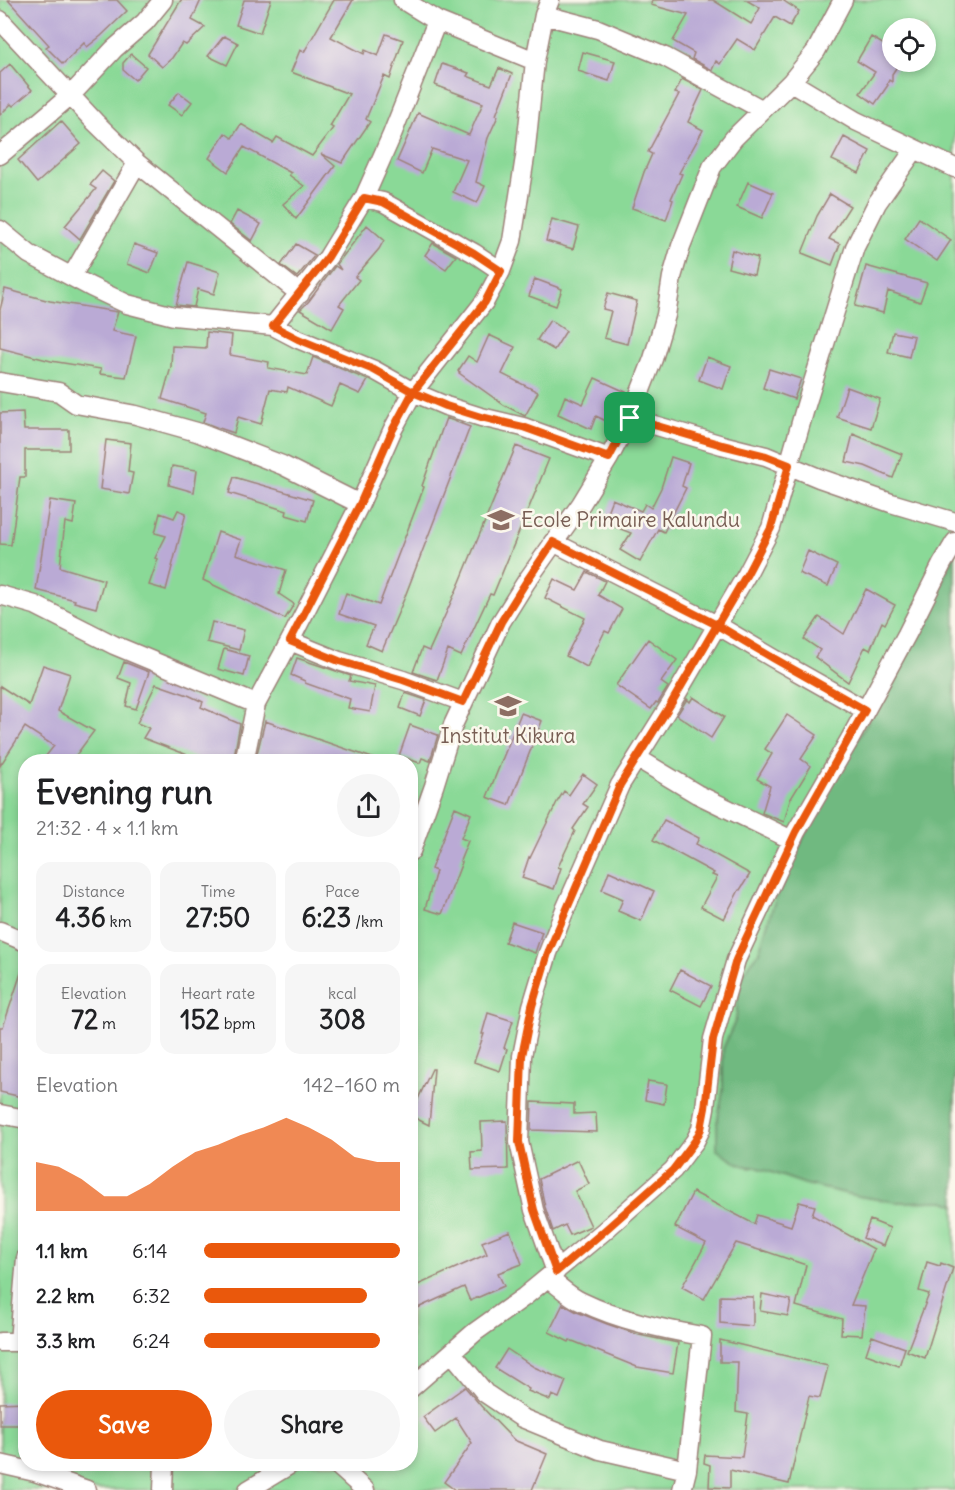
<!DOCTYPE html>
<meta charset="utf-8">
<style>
body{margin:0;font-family:Delius,sans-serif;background:#f6f6f6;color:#202124;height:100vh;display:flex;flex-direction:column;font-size:22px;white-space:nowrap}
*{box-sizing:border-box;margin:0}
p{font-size:20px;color:#757577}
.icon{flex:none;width:33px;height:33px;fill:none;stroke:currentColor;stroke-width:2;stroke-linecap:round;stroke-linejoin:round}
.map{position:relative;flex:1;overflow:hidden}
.side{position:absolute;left:18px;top:754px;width:400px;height:717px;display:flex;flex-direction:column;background:#fff;border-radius:24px;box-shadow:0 3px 9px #0003}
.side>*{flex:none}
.buttons{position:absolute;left:882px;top:18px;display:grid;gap:12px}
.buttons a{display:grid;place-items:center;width:54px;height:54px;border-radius:50%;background:#fff;box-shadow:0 3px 9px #0003;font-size:30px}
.pin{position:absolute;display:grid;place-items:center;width:51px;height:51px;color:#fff;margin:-26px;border-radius:12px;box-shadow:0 3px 9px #0006}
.round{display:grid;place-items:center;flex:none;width:63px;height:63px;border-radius:32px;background:#f6f6f6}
.overview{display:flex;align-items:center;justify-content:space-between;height:102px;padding:0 18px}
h1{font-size:33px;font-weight:700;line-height:45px}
.stats{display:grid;grid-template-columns:repeat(3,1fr);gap:9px;height:102px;padding:6px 18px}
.stats div{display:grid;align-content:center;border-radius:15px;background:#f6f6f6;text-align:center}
.stats b{font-size:26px;font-weight:700}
.stats small{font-size:16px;font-weight:400}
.stats p{font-size:16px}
.chart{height:168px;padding:12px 18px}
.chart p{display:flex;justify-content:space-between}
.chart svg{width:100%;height:108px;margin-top:6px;fill:#ea580c;opacity:.7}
.action{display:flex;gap:12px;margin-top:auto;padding:12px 18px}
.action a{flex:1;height:69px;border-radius:36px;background:#ea580c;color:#fff;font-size:24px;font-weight:700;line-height:69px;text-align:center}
.action a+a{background:#f6f6f6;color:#202124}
ul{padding:0 18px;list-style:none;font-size:20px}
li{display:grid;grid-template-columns:96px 72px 1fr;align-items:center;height:45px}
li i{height:15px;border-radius:8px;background:#ea580c}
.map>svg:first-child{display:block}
.green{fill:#8ad997;stroke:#6a7c61;stroke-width:1.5;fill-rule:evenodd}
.forest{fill:#6fb980;stroke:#5c6c56;stroke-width:1.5}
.building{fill:#baaad5}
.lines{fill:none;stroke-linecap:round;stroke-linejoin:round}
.minor-casing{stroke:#9d8178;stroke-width:21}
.minor{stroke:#fff;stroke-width:18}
.route-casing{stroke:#fff;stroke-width:12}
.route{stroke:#ea580c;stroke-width:8}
.labels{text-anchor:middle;stroke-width:5;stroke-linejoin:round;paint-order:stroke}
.education-label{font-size:21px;fill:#785e54;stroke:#fbf7ec;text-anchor:start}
</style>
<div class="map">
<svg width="955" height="1490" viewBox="0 0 955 1490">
<rect width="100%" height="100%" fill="#fbf7ec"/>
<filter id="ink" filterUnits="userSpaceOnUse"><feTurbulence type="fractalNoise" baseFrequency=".0167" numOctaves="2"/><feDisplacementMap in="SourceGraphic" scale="12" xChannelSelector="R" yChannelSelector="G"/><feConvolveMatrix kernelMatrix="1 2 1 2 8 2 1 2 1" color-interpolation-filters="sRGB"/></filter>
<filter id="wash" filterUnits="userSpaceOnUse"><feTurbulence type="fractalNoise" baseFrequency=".008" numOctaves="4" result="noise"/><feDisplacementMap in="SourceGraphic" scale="24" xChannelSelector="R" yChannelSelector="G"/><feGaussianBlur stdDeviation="1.35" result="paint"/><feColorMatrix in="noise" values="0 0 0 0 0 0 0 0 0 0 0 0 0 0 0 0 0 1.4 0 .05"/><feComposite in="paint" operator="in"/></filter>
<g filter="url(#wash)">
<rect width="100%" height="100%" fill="#f0e3c5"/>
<!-- green -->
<path class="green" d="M0,0H955V551L928,617L811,821L773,906L759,952L741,978L736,1019L723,1049V1091L717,1123L749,1168L756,1167L805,1184L857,1196L896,1202L945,1201L955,1205V1490H0ZM892,28H926V62H892ZM26,762H411V1464H26Z"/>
<!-- forest -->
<path class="forest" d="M955,551V1205L945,1201L896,1202L857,1196L805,1184L756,1167C741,1168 730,1159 717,1150V1123L723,1091V1049L736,1019L740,978L759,952L773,906L811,821L928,617Z"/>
<g id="blocks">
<!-- building -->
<path class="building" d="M8,0H117L127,11L101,36L87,47L84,43L63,64L46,47L49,45Z
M181,0H201L192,20L205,27L186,45L182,43L172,58L162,67L148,54Z
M244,0H271L260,33L236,25Z
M334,0H353L331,37L364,54L365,50L378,56L386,34L403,40L390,79L384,76L366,119L370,122L342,163L321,154L335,166L296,219L283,204L304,186L289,175L291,173L244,147L228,172L209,158L225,133L232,138L241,124L273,143L277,137L312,156L333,128L330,126L349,94L291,72L300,50L304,52Z
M652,0H713L751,24L760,8L746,0H785L784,1L799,11L790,26L775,17L755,50L737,39L720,64L716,61L712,70L692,59L694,53L673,41L688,15L651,5Z
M224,36L238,43L227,65L208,56Z
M871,37L891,49L892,47V62H900L892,74V82L889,80L887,84L888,85L875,104L860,93L875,72L857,61Z
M583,52L615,61L609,81L578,71Z
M131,54L146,67L135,80L123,70V63Z
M10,64L32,90L13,106L11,104L0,115V73Z
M442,64L469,73L467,76L491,85L499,68L512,74L496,115L498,116L488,138L476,182L485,186L477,203L453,192L467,160L432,149L422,173L397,161L418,113L469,135L483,103L435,85Z
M682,79L703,90L688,122L703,130L679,173L682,174L671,199L673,200L666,220L632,208L644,172L652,154L648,152L679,94L675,93Z
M179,92L192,102L182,115L168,105Z
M61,121L81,144L37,183L18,160Z
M844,137L870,151L859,173L832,160Z
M102,171L114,181L80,239L65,226L96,189L90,185Z
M748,182L773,193L762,218L737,207Z
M830,194L850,206L829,239L840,244L832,265L802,253L817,216Z
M237,211L261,224L252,241L230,224Z
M919,218L951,240L937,261L905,239Z
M552,219L579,227L573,249L546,241Z
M367,225L384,240L379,249L355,277L359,280L339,305L344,308L332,329L300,310L309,301L335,266L341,270L337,264Z
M433,243L456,256L446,269L425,255Z
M134,244L158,253L150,273L127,264Z
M296,244L315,255L297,277L281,265Z
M732,250L758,258L754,275L728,268Z
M188,262L220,272L214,294L198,289L194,307L176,305Z
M866,266L927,283L920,302L888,291L883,313L855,306Z
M535,279L562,289L556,306L529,296Z
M5,289L50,301L118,312L112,331L136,336L126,377L100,374L101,369L51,361L0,348V310Z
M608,293L637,301L627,344L604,338L611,311L603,309Z
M550,320L566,331L554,350L537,340Z
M207,332L232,335L230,355L269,362L268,368L307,375L313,357L368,380L360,394L340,385L331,406L288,387L287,392L270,389L261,424L238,417L234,433L216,427L203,422L206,413L162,399L171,367L172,346L206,348Z
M893,332L914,336L909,357L888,352Z
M489,335L515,347L502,374L538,392L525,416L504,405L459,373L460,372L458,371L468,356L477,362Z
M707,357L731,366L723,389L699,380Z
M769,369L801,379L794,399L763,388Z
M595,378L628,393L614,425L596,416L591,429L558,414L565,396L583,404Z
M847,387L880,399L871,428L837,417Z
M23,412L24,430H69V450H25V477H20L11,545L0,544V413Z
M446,418L470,427L404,599L382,651L366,644L374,626L339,614L346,593L379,605L424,487L422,486Z
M853,434L902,454L893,478L865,466L846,462Z
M106,440L131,443L128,472L133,473L129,494L100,489Z
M516,446L549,459L493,595L490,594L461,656L448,650L437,680L413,672L422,648L429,651L460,582Z
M671,457L689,463L682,486L686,488L664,532L658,529L640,562L620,550L631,533L603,522L612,499L641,511L645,504L651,508L661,488Z
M172,466L197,470L194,492L169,485Z
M234,477L313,500L307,521L286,515L287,511L229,493Z
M50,500L76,504L73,524L65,522L60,567L104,580L96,608L74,602L75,600L36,590Z
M178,510L186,513L166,590L149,585L158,559L155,558L166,536L155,533L160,513L174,518Z
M218,532L241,540L236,554L286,570L279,594L294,604L285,619L203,580Z
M808,551L837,565L828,586L799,573Z
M587,572L605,581L598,595L622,609L609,633L605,631L587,667L566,656L585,618L545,598L554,579L577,590Z
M866,589L895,605L885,624L882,622L870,650L865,647L848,682L815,657L820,650L804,639L819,617L844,634Z
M212,622L244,630L239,650L207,642Z
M648,639L677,660L661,682L668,687L658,703L656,702L651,709L616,685Z
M224,649L249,656L244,676L218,669Z
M297,658L351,676L349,681L375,686L370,712L348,708L350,699L305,683V681L291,675Z
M124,662L149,672L136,709L126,706L131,683L118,678Z
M43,665L70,674L58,711L94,731L71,762H41L54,746L25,727L0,766V686L29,705Z
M156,684L188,695L203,702L201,707L240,724L233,762H206L143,738L149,728L137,723Z
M405,693L426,700L420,716L400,708Z
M693,697L724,717L711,738L677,715L687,699L690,702Z
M521,713L542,721L509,805L487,797Z
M787,715L817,735L801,759L811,766L790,800L784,822L762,813L770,786L757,779L772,754L765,749Z
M265,721L375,759L374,762H255Z
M410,725L438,735L430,761L422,758L420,763L399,756Z
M583,774L597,784L583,804L588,807L573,829L575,831L558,867L561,868L554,889L522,878L529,857L530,858L557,802L564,791L569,795Z
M455,807L471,814L461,838L468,841L460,861L462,862L442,914L425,909L436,871L431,869Z
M664,820L699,838L696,844L750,874L740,890H739L724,919L701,907L717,877L712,875L714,873L653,840Z
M609,871L654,891L641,921L618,911L623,899L602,890Z
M512,922L542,932L535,953L505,942Z
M22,970L26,971V1098L0,1092V1027H3Z
M680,970L711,986L701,1006L670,990Z
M488,1013L513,1021L504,1048L507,1049L500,1071L474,1062L484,1034H482Z
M432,1069H434L429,1125L411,1116V1114Z
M648,1081L667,1084L664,1104L645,1100Z
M532,1102L574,1104V1114L596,1113L597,1132L531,1130Z
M507,1121L508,1169L472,1170L471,1152L482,1151L481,1122Z
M578,1160L589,1184L575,1191L591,1226L570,1235L565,1225L553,1231L545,1207L539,1179Z
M693,1192L754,1224L757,1215L791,1226L799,1202L815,1206L812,1215L874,1249L851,1305L865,1306L862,1335L841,1334L842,1319L796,1306L806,1265L762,1250V1251L736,1243L704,1299L682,1287L706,1243L675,1227Z
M870,1220L890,1228L883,1246L863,1238Z
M510,1231L522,1264L498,1273L504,1286L470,1301L464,1287L411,1311V1288L487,1254L482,1242Z
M927,1262L940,1266L941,1263L953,1268L925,1358L907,1351L929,1294L919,1291Z
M762,1294L791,1300L788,1316L760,1311Z
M720,1296L753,1297V1326L720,1323Z
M563,1304L577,1312L607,1324L639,1335L678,1343L673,1373L637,1367L570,1340L569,1342L549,1332Z
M872,1336L905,1348L899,1366L866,1354Z
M720,1340L828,1366L820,1398L809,1396L789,1484L730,1470V1488L709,1487L710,1465L704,1463L705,1455L742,1457L748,1414L736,1412L738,1362H720Z
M507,1349L534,1367L566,1381L559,1398L552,1395L550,1400L528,1391L529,1389L495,1368Z
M465,1387L481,1406L514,1440L547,1454L532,1490H455L444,1482L472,1443L456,1418L435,1433L423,1417Z
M26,1402V1425H0V1403Z"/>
</g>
</g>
<g filter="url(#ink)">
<use href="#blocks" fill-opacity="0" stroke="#9d8178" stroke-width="1.5"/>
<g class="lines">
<!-- minor casing -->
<g class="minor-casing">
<path id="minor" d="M403,0L437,21L535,61
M544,15L598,29L665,57L761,109
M0,20L95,122L137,163L300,294
M791,82L856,121L955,168
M0,155L71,95L114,49L145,22L163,0
M364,198L383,202L474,253L501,271
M0,230L29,254L91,287L127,304L174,316L273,326L298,339L374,370L413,392L446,406L481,417L523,427L609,458
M72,276L137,163
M273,326L328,257L364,198L391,137L437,21
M0,382L59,392L76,404L136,415L197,432L282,465L360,504
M630,418L722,445L766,456L819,478L891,503L955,522
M553,542L717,625L773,658L865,710
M0,595L35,605L114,645L256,704
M290,641L339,661L403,680L463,702
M637,758L697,794L792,840
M244,762L256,704L290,641L360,504L392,431L413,392L485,301L501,271L512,241L525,157L535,61L544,15L550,0
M411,851L434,786L453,725L501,622L526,582L581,504L609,458L630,418L653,359L666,315L672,277L681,246L712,167L734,138L791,82L816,51L843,0
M0,931L26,942
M0,1114L26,1119
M556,1272L534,1210L519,1142L522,1056L532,1006L548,953L564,912L620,785L672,702L747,574L771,528L806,405L855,247L877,203L915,149
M548,1278C559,1286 570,1297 582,1302C619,1320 662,1329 702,1336L687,1470L682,1490
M0,1342H26
M19,1342L26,1258
M452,1353L485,1393L522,1418L600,1450L687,1470
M411,1388L475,1332L524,1297L603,1232L673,1170L695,1141L701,1129L705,1108L713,1039L736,960L796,832L850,739L907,634L942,564L955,542
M0,1464L35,1472L87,1490
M336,1464L365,1490
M163,1490L164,1464
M248,1490L291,1464"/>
</g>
<!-- minor -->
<use href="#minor" class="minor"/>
</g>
</g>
<g class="lines" filter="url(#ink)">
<!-- route casing -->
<g class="route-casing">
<path id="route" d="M630,418L609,458L523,427L481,417L446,406L413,392L374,370L298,339L273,326L328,257L364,198L383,202L474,253L501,271L485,302L413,392L392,431L360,504L290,641L339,661L403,680L463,702L501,622L526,582L553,542L717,625L672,702L620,785L548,953L532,1006L522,1056L519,1142L534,1210L556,1272L603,1232L673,1170L695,1141L701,1129L705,1108L713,1040L736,960L796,832L865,710L773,658L717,625L747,574L771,528L789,465L766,456L722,445L630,418"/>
</g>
<!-- route -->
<use href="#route" class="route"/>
</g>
<!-- icons -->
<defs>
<g id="school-bare" transform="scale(2.07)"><path d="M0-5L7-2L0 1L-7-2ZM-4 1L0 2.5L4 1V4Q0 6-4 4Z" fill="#8d6e63" stroke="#fbf7ec" stroke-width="2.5" paint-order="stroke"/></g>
</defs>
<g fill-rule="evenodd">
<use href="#school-bare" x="501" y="520"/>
<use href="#school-bare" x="508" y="706"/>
</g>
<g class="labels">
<!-- education labels -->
<g class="education-label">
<text x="521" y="527">Ecole Primaire Kalundu</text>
<text x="508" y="743" text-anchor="middle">Institut Kikura</text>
</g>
</g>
</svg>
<div class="buttons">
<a><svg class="icon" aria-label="locate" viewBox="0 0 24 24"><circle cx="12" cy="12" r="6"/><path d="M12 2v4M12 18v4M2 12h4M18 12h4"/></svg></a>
</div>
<div class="pin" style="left:630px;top:418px;background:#1e9e55"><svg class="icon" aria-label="arrive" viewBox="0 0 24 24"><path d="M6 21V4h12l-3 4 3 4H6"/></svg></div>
<section class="side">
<div class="overview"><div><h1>Evening run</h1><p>21:32 · 4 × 1.1 km</p></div><a class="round"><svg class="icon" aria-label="share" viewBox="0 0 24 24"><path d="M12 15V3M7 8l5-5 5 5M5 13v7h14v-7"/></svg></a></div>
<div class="stats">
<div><p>Distance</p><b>4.36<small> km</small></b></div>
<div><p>Time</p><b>27:50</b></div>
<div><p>Pace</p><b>6:23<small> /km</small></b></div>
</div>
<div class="stats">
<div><p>Elevation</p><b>72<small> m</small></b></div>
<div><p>Heart rate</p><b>152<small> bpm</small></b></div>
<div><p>kcal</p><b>308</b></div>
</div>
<div class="chart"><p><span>Elevation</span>142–160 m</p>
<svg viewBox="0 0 160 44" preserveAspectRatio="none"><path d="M0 44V24L10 26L20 31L30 38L40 38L50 33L60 26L70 20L80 17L90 13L100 10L110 6L120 10L130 15L140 22L150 24L160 24V44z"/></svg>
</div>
<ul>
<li><b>1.1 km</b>6:14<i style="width:100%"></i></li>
<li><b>2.2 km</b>6:32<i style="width:83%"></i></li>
<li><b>3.3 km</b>6:24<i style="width:90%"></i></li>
</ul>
<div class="action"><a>Save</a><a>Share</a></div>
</section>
</div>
